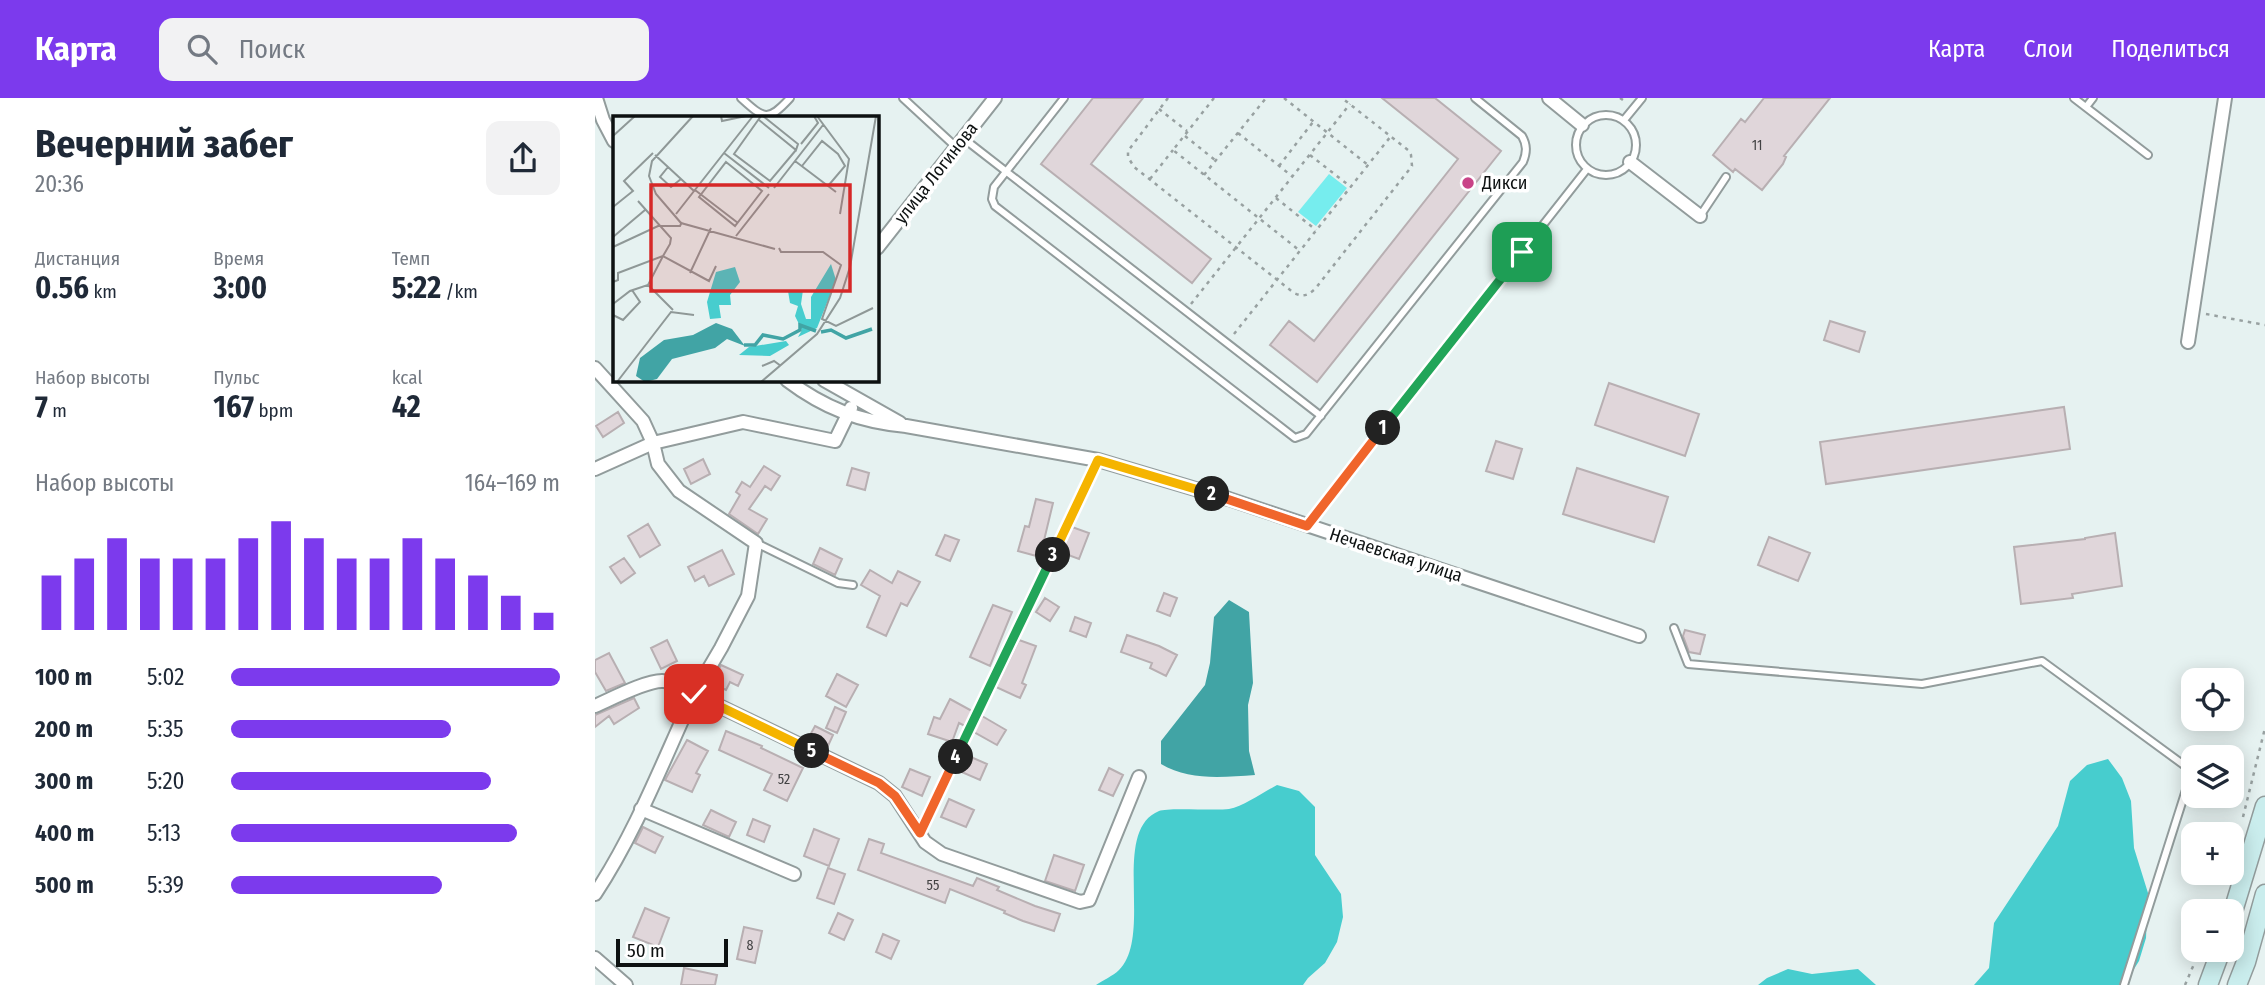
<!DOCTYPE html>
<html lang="ru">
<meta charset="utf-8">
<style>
body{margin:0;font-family:"Fira Sans Condensed",sans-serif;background:#f2f2f3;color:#1f2937;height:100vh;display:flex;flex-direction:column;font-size:26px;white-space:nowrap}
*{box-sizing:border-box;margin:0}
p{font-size:23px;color:#747a83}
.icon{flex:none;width:38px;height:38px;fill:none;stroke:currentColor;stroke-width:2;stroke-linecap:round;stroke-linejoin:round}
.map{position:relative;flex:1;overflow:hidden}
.side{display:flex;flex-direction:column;background:#fff;width:595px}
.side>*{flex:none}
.controls{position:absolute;left:1586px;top:570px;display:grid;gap:14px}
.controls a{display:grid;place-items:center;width:63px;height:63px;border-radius:14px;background:#fff;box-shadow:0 4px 18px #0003;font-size:35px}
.scale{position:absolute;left:21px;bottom:18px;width:112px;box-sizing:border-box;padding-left:7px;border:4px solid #0d1111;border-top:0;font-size:19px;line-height:24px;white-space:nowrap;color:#0d1111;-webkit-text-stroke:5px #fff;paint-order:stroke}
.pin{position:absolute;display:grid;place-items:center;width:60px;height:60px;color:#fff;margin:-30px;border-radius:14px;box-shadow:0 4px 10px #0006}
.km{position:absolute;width:35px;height:35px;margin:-18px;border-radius:50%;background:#222;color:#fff;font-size:19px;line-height:35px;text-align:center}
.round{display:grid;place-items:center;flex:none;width:74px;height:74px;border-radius:14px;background:#f2f2f3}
.overview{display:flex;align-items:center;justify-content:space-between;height:119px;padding:0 35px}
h1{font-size:38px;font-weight:700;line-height:52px}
.metrics{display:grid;grid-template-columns:repeat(3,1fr);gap:10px;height:119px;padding:7px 35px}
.metrics div{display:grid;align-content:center}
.metrics b{font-size:30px;font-weight:700}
.metrics small{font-size:19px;font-weight:400}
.metrics p{font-size:19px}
.chart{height:196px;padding:14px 35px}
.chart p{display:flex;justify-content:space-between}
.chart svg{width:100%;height:126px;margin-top:7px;stroke:#7c3aed;stroke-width:6}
ul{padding:0 35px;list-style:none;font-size:23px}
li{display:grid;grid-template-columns:112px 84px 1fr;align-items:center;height:52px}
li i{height:18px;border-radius:9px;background:#7c3aed}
header{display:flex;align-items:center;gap:42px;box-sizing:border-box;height:98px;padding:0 35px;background:#7c3aed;color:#fff}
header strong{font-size:33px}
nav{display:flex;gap:38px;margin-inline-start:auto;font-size:24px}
.search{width:490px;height:63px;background:#f2f2f3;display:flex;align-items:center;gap:18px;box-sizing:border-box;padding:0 24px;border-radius:14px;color:#747a83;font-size:26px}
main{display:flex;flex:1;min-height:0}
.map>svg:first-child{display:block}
.green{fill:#76edee}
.forest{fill:#47cdce}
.water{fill:#41a4a5}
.building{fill:#e0d6da;stroke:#b8afb2;stroke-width:2}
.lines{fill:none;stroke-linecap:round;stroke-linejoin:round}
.service-casing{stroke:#929c9c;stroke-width:10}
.minor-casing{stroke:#929c9c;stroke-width:16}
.secondary-casing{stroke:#929c9c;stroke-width:21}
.path{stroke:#98a1a1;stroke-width:2.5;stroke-dasharray:3.5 5;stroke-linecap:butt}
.service{stroke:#fff;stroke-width:6}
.minor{stroke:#fff;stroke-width:12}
.secondary{stroke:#caeded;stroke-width:18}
.split-1-casing{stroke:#fff;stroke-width:14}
.split-2-casing{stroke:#fff;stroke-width:14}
.split-3-casing{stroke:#fff;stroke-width:14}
.split-4-casing{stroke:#fff;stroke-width:14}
.split-5-casing{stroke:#fff;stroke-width:14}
.split-6-casing{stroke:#fff;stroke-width:14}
.split-1{stroke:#22a559;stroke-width:9}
.split-2{stroke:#f0652b;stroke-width:9}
.split-3{stroke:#f5b400;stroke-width:9}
.split-4{stroke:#22a559;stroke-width:9}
.split-5{stroke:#f0652b;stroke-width:9}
.split-6{stroke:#f5b400;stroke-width:9}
.poi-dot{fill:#c94488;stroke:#fff;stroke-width:2.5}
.labels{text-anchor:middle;stroke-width:7;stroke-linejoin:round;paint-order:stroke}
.number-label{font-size:14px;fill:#424243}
.street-label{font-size:18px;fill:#0d1111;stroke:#fff}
.poi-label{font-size:18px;fill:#0d1111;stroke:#fff;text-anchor:start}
.inset-river{fill:none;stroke:#41a4a5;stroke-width:3.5}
.inset-road{fill:none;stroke:#8f9897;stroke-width:2}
.view{fill:#d62828;fill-opacity:0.15;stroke:#d62828;stroke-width:3.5}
.inset-edge{fill:none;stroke:#0d1111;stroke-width:3.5}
</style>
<header>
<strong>Карта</strong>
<div class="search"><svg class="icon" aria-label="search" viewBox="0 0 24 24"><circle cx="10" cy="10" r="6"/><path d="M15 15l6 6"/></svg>Поиск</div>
<nav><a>Карта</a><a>Слои</a><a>Поделиться</a></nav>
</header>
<main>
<section class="side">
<div class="overview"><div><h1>Вечерний забег</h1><p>20:36</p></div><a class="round"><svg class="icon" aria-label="share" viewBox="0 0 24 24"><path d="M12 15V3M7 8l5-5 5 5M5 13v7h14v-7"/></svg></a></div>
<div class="metrics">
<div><p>Дистанция</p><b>0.56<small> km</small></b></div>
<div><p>Время</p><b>3:00</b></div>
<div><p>Темп</p><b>5:22<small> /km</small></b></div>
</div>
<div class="metrics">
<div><p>Набор высоты</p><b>7<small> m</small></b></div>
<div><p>Пульс</p><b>167<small> bpm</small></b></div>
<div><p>kcal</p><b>42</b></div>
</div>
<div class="chart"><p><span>Набор высоты</span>164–169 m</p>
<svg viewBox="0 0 160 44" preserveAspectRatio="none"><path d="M5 44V25M15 44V19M25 44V12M35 44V19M45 44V19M55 44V19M65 44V12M75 44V6M85 44V12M95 44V19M105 44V19M115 44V12M125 44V19M135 44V25M145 44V32M155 44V38"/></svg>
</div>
<ul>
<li><b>100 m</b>5:02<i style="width:100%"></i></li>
<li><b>200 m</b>5:35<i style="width:67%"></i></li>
<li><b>300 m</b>5:20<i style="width:79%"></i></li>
<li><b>400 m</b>5:13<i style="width:87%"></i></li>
<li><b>500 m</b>5:39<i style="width:64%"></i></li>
</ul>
</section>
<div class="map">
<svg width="1670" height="887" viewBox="0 0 1670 887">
<rect width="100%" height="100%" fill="#e6f2f1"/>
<!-- green -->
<path class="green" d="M734,76L752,90L721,128L703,114Z"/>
<!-- forest -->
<path class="forest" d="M1513,661L1527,680L1536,703L1539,750L1553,795L1551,840L1544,863L1529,887H1379L1394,870L1399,825L1463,728L1475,683L1492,667Z
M682,687L704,693L720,709V757L746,796L748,819L742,844L730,865L713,880L708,887H501C508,882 518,878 524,872C559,837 515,733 564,713C573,709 619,713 634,711C649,708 667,695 682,687Z
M1193,871L1217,876L1263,871L1281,887H1163L1172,880Z"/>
<!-- water -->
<path class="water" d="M634,502L654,514L658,585L653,607L654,653L660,677C628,679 594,683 566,666V643L610,587L615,565L619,519Z"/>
<!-- building -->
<path class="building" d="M498,0H548L496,66L616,161L597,185L446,66Z
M787,0H840L906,53L722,284L675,247L694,223L719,243L863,61Z
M1169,0H1235L1189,58L1191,59L1188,66L1167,92L1140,71L1138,74L1118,57L1146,21L1150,24Z
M1235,223L1270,234L1264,254L1229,242Z
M1014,285L1104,316L1090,358L1000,327Z
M1469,309L1475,351L1231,386L1225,344Z
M23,314L29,325L8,339L1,328Z
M901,343L927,351L918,381L891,373Z
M108,361L115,376L96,386L89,371Z
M169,368L185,378L176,392L170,388L154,411L172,421L163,436L134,416L145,397L141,394L147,384L155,389Z
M257,370L274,375L270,392L252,387Z
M982,370L1073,399L1059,444L968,416Z
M441,401L458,405L445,459L423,453L430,428L434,429Z
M53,426L65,447L45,459L33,438Z
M477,429L494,435L484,461L465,454Z
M1520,435L1527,488L1477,496L1478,500L1426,506L1419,449L1490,441V440Z
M350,437L364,442L355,463L341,457Z
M1174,439L1215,455L1203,483L1163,467Z
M225,450L247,461L240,477L218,466Z
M127,452L139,476L114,488L109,478L100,483L93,469Z
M29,460L40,475L26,485L15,469Z
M275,472L297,485L303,473L325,484L312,508L306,505L291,538L272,529L285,498L266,487Z
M569,495L582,500L575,518L562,513Z
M450,500L464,509L455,523L441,514Z
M398,507L417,514L395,568L375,559Z
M480,519L496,525L491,539L475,533Z
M1090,532L1110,537L1105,556L1094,554L1088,538Z
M532,537L564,548L582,557L571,578L555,570L557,565L526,554Z
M72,542L82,563L66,571L56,550Z
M424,542L441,548L427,585L431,587L425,600L401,589Z
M14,555L30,585L11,593L0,574V562Z
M126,567L148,577L143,588L135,584L131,592L116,585Z
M242,576L263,587L251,609L231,598Z
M39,600L44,610L19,626L14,618L0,629V617Z
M355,601L377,613L370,628L364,625L357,644L333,636L339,619L345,621Z
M240,609L251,614L242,635L231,630Z
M387,618L411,632L402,647L379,634Z
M220,628L238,637L233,648L214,639Z
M131,633L167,648L166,650L208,670L192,703L169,692L177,676L124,652Z
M92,642L113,653L101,675L105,677L97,694L70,682Z
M369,656L392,666L385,682L362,672Z
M514,670L528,677L518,698L504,692Z
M315,671L335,679L327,698L307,689Z
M354,701L379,712L371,729L346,719Z
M116,712L141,724L134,739L108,727Z
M158,721L175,728L169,744L152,737Z
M48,729L68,739L60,755L40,745Z
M219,731L244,741L234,768L209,758Z
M274,741L289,746L286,755L378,788L382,780L404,789L402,792L440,808L465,816L459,833L428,823L409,815L410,813L355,791L350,805L263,772Z
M459,757L489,767L480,793L450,783Z
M233,770L250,776L239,806L222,800Z
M50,810L74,820L63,849L38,839Z
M243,815L258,822L249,842L234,835Z
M149,829L167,833L160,865L142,861Z
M288,836L304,843L296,861L281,854Z
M89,870L122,877L120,887H86Z"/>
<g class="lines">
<!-- service casing -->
<g class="service-casing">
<path id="service" d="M146,0C169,21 173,24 195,0
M308,0L361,49
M469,0L399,89L397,101L400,108L700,340L711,336L928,64C932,54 932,47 927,38L880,0
M1479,0L1553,57
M1491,9L1498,0
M981 47a30 30 0 1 1 60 0a30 30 0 1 1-60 0Z
M1029,22L1047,0
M368,40L726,318
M1105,118L1131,79
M712,427L992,71
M161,445L243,485L258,487
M1079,530L1093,566L1327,586L1447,563L1597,673L1529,887
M325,735L503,362"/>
</g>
<!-- minor casing -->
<g class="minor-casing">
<path id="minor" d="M1,0L8,22L19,43
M954,0L987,27
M1035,64L1105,118
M282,150L400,0
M1593,244L1630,0
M0,270L48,323L58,345L63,366L84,393L161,445L153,498L126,550L99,596C89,589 80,583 68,583C52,582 16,601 0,608
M192,282C229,310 265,324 311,328L503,362L634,401L1044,538
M229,282L305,325
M0,371L58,345L148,324L240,343L256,310
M46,711L199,776
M0,796C41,734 68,663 99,596L284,685L300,698L330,744L347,756L485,804L494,802L544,679
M0,860L31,887"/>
</g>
<!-- secondary casing -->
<g class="secondary-casing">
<path id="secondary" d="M1636,820L1670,708
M1613,887L1626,852
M1642,887L1651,864L1670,796"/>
</g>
<!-- path -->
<path class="path" d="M573,0L533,53V59L539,69L699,195C708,199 712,198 720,191L817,68L816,57L813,52L747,0
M619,0L578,52L704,152
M689,0L773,67
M1025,0L1028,2
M564,11L592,33
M643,35L698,79
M590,38L620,62
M715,57L756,89
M684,68L718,24
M609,77L671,0
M555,81L578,52
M681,100L721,132
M596,206L755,6
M1611,216L1670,227
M639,236L796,38
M1648,719L1670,630
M1590,887L1605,852"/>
<!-- service -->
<use href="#service" class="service"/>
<!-- minor -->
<use href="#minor" class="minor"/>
<!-- secondary -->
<use href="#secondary" class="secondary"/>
</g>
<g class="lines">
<!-- split-1 casing -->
<g class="split-1-casing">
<path id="split-1" d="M788,330L927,154"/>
</g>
<!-- split-2 casing -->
<g class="split-2-casing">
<path id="split-2" d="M617,396L712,428L788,330"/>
</g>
<!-- split-3 casing -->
<g class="split-3-casing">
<path id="split-3" d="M458,457L503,362L617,396"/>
</g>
<!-- split-4 casing -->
<g class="split-4-casing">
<path id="split-4" d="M361,659L458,457"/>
</g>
<!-- split-5 casing -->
<g class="split-5-casing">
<path id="split-5" d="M217,653L284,685L300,698L325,735L361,659"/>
</g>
<!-- split-6 casing -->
<g class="split-6-casing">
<path id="split-6" d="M99,596L217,653"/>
</g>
<!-- split-1 -->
<use href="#split-1" class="split-1"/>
<!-- split-2 -->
<use href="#split-2" class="split-2"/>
<!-- split-3 -->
<use href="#split-3" class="split-3"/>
<!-- split-4 -->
<use href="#split-4" class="split-4"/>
<!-- split-5 -->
<use href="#split-5" class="split-5"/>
<!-- split-6 -->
<use href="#split-6" class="split-6"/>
</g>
<!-- markers -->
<circle class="poi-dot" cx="873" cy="85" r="7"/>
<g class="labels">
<!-- number labels -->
<g class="number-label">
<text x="1162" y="52">11</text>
<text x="189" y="686">52</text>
<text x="338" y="792">55</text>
<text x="155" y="852">8</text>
</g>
<!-- street labels -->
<g class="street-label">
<text transform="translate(341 75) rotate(-52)" y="6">улица Логинова</text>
<text transform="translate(801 457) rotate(18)" y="6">Нечаевская улица</text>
</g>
<!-- poi labels -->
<g class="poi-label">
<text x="887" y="91">Дикси</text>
</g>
</g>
<!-- overview -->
<g transform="translate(18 18)">
<rect width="266" height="266" fill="#e6f2f1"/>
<path d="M218,148L223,164L204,212L185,221L189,214L182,200L185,190L177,187L175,175L190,174L188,188L193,203H198V181ZM122,151L127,166L117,179L118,189H106L108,202L97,203L94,186L103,156ZM173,225L176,229L157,240L126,239L136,231Z" fill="#47cdce"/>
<path d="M103,207L119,213L132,230L114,223L102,232L59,243L44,263L32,266L23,260L27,242L51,224L80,219Z" fill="#41a4a5"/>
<path class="inset-river" d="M208,216L218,214L233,222L259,213M131,229H142L150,219L170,223L187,214V209L203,215"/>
<path class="inset-road" d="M80,0L39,45L36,60L43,78L68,107L162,133M108,0L109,5L133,0M148,0L121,38L157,65L183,34M204,0L236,43L227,98M146,4L183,34L185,28L150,0M0,20L22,0M188,28L205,7L201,0M111,37L156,72M42,39L81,75M182,45L223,76M113,46L149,75L122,110L86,81ZM189,50L209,25L225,38L232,50L215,70M55,51L47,61L58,71L68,63M161,72L210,9M82,74L125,107M0,91L20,75L11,65L40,37M63,98L140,0M123,120L156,78M0,121L32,94M0,131L45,110H67L69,106M166,132L168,136H210L228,149L209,203L223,210L260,192M77,157L98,112M0,166L5,164V157L50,140L57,128L58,122L25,85M35,169L60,194M0,188L17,175L35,169L50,140L96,165L103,150M0,199L10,204L27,186L19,174M149,250L161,245L168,250M4,266L58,196L81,199M148,266L204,218L227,182L237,151L263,0"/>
<path class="view" d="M38,69H237V175H38Z"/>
<rect width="266" height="266" class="inset-edge"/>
</g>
</svg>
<div class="controls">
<a><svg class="icon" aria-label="locate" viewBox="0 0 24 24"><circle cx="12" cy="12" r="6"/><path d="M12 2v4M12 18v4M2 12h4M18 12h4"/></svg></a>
<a><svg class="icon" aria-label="layers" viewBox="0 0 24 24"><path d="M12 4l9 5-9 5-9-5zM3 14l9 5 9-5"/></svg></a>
<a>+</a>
<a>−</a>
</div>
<div class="scale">50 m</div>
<div class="pin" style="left:927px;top:154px;background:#1e9e55"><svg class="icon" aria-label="arrive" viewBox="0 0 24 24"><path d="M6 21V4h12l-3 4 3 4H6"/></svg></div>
<div class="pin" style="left:99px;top:596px;background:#d93025"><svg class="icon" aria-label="check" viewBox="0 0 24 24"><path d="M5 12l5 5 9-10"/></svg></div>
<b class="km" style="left:788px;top:330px">1</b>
<b class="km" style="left:617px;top:396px">2</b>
<b class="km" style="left:458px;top:457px">3</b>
<b class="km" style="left:361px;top:659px">4</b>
<b class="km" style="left:217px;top:653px">5</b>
</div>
</main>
